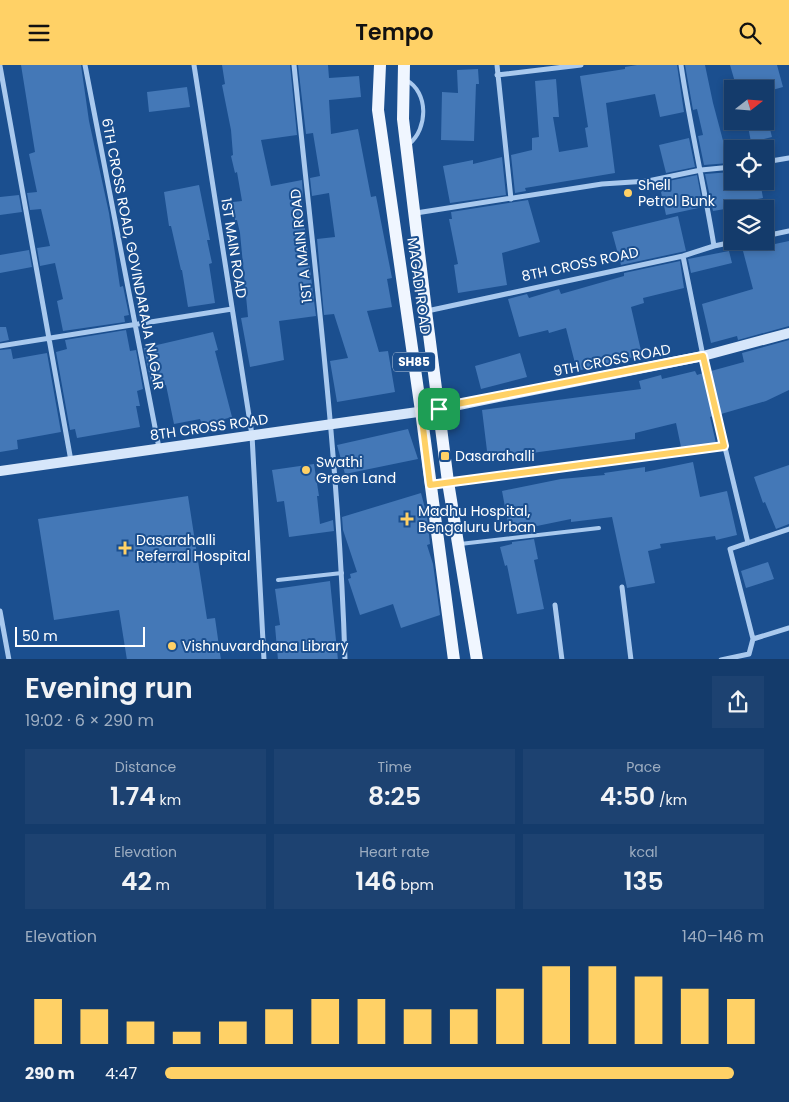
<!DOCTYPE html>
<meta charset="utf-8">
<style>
body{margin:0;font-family:Poppins,sans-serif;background:#1d4271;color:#f1f3f6;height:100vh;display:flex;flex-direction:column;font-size:19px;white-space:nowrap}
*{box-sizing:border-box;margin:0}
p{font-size:16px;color:#9dadc1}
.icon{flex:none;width:28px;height:28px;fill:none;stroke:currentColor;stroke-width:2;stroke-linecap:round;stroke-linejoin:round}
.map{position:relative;height:594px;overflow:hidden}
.drawer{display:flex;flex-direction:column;background:#143b6b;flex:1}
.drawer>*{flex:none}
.needle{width:32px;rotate:73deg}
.tools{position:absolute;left:724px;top:15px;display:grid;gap:10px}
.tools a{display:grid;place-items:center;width:50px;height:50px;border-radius:0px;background:#143b6b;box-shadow:0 2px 8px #0003,0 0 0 1px #33557e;font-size:25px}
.scale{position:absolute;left:15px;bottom:12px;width:130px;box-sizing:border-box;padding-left:5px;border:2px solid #fff;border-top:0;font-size:14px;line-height:18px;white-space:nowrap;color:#fff;-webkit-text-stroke:4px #1b4f8f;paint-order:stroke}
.pin{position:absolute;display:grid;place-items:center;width:42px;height:42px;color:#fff;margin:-21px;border-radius:10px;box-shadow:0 2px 8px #0006}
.round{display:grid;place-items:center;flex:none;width:52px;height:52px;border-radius:0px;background:#1d4271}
.headline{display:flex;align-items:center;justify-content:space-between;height:85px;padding:0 25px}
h1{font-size:28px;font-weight:600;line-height:38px}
.metrics{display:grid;grid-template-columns:repeat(3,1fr);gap:8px;height:85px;padding:5px 25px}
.metrics div{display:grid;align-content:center;border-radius:0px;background:#1d4271;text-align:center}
.metrics b{font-size:25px;font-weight:600}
.metrics small{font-size:14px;font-weight:400}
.metrics p{font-size:14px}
.chart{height:140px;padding:10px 25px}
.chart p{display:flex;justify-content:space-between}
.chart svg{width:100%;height:90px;margin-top:5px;stroke:#ffd166;stroke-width:6}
ul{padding:0 25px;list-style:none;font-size:16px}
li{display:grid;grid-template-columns:80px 60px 1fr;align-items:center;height:38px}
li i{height:12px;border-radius:6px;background:#ffd166}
header{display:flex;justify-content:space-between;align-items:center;height:65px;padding:0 25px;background:#ffd166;color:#111;font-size:22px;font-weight:600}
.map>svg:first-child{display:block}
.building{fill:#4478b7}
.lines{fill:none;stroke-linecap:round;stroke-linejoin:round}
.lane{stroke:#a9c9ee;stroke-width:4}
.street{stroke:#a9c9ee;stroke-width:5}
.secondary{stroke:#d6e6fa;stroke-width:10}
.primary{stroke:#f0f6ff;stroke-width:12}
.route-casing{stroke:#fff;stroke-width:10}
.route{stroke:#ffd166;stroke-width:6}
.poi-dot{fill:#ffd166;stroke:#1b4f8f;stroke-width:2}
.labels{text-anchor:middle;stroke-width:4;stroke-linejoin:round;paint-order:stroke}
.shield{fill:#1b4f8f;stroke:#bbcadd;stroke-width:1}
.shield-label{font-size:12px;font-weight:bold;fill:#fff}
.poi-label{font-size:14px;fill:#fff;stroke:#1b4f8f;text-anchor:start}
.street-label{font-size:14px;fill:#fff;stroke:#1b4f8f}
</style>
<header><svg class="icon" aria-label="menu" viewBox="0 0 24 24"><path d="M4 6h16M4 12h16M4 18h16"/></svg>Tempo<svg class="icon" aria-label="search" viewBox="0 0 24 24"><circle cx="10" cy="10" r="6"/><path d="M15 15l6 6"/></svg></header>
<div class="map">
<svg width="789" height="595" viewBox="0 0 789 595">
<rect width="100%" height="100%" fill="#1b4f8f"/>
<!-- building -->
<path class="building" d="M21,0H81L89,56L109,148L120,222L123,221L129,250L124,251L125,257L63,266L57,236L63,234L55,198L40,201L37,183L50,181L41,144L30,145L27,128L37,127L29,89L35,87Z
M222,0H290L297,70L261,75L271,121L302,115L303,132L301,133L316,251L279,256L284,295L250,302L241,253L248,252L240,168L237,155H235L233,137L242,136L237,107L235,108L231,91L233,90L231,65L222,20L225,19Z
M298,0H328L329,13L359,11L361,32L329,35L331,69L358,64L371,132L376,131L392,213L387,214L392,242L367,246L379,287L388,286L395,327L337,337L330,296L348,293L334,249L324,250L317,174L335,172L329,128L312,131L310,113L320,111L313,68L306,69Z
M637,0H677L684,47L660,52L655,29L606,38L615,108L525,123L526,126L515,128L511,90L532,85V73L539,72L535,16L556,14L559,52H553L559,87L588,82L585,63L588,62L580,11L625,4V2Z
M685,0H705L713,38L729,98L704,100L698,71L703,70L697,44L693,45Z
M730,0H777L783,22L765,27V24H737Z
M478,4L479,19H476L474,76L441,75L442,27L458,28L457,5Z
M187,22L190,42L149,47L147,27Z
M747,56H768L772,72L751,77Z
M689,73L695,102L666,108L659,80Z
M502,92L506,130L450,138L443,101L473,95V99Z
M731,107L732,116H760L763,133L736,138L737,142L713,146L705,109Z
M697,110L703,142L666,150L659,118Z
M199,120L210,175H207L212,198L209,199L215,238L188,242L182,205H181L171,161H169L164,127Z
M19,130L22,147L0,150V132Z
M528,135L540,177L502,188L507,220L458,228L454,200L458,199L449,154H452L451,147Z
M678,151L686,186L621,200L612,167Z
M789,176V261L738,275L737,271L711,278L702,239L753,224L743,186Z
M29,185L32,202L0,208V190Z
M729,186L732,198L691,208L688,194Z
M680,196L684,223L643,233L644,238L631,242L642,290L577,306L566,263L549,268L548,265L519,272L508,234L527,229L529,233L559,224L561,229L624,211V208Z
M0,262H6L9,275L0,277Z
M126,265L130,286L136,285L143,324L137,326L140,341H136L140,362L77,373L75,364L70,365L56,287L67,284L65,275Z
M213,267L218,285L215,286L232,352L202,360L200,354L174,359L166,320L152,323L144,283Z
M789,275V325L766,336L721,349L711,306L744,297L742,288Z
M11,284L13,294L47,288L61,367L17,375L18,384L0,387V285Z
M520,288L527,312L481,324L475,301Z
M695,306L697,310L703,308L713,351L710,352L716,378L681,382L676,358L635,368V374L488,394L482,345L641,324L639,316L661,310L662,314Z
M408,364L418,394L345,409L337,380Z
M693,397L700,432L727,426L737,470L716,475L715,471L660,479L661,483L648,486L655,518L627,523L612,452L571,457V454L532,462L533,467L510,469L502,426L561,414L605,410L604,408L645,402V407Z
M314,399L319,431H317L320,459L333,455L334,466L289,472L284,436L277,437L272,405Z
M789,400V459L776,464L765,437L763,438L754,412Z
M421,428L427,451L430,479L427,480L433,499L440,550L401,563L393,539L360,550L348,514L351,513L350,509L357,507L343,465L342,452Z
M188,431L207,554L215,553L221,595H127L119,545L54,555L38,454Z
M534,474L538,494L534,495L544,544L517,549L507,500L505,501L500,482L512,479V477Z
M768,497L774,514L746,523L741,506Z
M330,516L338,595H278L275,561L280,560L275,524Z"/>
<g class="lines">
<!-- lane -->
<path class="lane" d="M406,15C429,27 428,64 409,79
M460,479L599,463
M278,515L342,508"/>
<!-- street -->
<path class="street" d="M85,0L159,383
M194,0L252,370L264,595
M294,0C314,198 339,396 345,595
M497,0L511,134
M681,0C690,61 704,120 714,181
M0,1L71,396
M497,10L581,0
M765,97L789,93
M416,148L602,119L648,116L701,105L732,102
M765,171L789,166
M683,191L703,291L748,478
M427,246L683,191L714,181L738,176
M0,281L232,244
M432,419L724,381
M622,522L631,595
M555,540L562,595
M0,546L9,595
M753,574L730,484L789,464
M721,595L749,589L753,574L789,563"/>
<!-- secondary -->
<path class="secondary" d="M0,406L439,344L703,291L789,268"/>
<!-- primary -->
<path class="primary" d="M380,0L378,45L421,346L454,595
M404,0L403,54L426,246L448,417L477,595"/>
</g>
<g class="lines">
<!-- route casing -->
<g class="route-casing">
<path id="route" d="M703,291L724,381L430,420L421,346Z"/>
</g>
<!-- route -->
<use href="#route" class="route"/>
</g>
<!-- markers -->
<g class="poi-dot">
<circle cx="628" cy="128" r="5"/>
<rect x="440" y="386" width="10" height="10" rx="2.5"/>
<circle cx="306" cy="405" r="5"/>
<path d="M404.5 446.5h5v5h5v5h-5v5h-5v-5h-5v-5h5z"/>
<path d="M122.5 475.5h5v5h5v5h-5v5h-5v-5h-5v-5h5z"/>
<circle cx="172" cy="581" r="5"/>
</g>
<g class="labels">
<!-- shield labels -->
<rect class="shield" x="393" y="287.5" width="42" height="19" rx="4"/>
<g class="shield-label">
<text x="414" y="301">SH85</text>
</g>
<!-- poi labels -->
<g class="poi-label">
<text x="638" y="125">Shell<tspan x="638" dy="16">Petrol Bunk</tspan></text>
<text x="455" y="396">Dasarahalli</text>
<text x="316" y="402">Swathi<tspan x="316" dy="16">Green Land</tspan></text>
<text x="418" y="451">Madhu Hospital,<tspan x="418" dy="16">Bengaluru Urban</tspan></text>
<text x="136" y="480">Dasarahalli<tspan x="136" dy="16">Referral Hospital</tspan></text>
<text x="182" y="586">Vishnuvardhana Library</text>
</g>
<!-- street labels -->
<g class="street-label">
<text transform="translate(301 181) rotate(-96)" y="5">1ST A MAIN ROAD</text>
<text transform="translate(234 183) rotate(81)" y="5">1ST MAIN ROAD</text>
<text transform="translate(133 189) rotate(79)" y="5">6TH CROSS ROAD, GOVINDARAJA NAGAR</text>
<text transform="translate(580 199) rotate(-12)" y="5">8TH CROSS ROAD</text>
<text transform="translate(419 221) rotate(82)" y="5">MAGADI ROAD</text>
<text transform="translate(612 295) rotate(-11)" y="5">9TH CROSS ROAD</text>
<text transform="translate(209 362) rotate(-8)" y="5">8TH CROSS ROAD</text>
</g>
</g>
</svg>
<div class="tools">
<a><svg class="needle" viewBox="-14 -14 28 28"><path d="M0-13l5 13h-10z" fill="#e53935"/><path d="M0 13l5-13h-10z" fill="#9dadc1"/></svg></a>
<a><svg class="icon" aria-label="locate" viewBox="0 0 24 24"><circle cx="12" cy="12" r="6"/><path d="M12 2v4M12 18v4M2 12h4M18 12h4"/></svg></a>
<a><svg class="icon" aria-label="layers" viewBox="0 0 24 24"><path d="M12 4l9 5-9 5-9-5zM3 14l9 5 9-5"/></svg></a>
</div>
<div class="scale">50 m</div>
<div class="pin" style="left:439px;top:344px;background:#1e9e55"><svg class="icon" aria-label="arrive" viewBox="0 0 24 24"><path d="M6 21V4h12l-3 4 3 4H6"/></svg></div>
</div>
<section class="drawer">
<div class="headline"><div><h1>Evening run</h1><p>19:02 · 6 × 290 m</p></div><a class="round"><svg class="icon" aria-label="share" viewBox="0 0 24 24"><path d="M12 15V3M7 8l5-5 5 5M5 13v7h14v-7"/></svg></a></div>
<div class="metrics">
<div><p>Distance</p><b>1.74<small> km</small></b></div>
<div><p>Time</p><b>8:25</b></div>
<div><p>Pace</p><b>4:50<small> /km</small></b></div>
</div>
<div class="metrics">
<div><p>Elevation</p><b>42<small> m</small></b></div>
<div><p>Heart rate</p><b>146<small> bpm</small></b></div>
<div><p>kcal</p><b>135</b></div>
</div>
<div class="chart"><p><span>Elevation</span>140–146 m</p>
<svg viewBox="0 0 160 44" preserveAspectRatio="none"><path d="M5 44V22M15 44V27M25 44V33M35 44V38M45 44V33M55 44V27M65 44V22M75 44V22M85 44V27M95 44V27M105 44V17M115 44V6M125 44V6M135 44V11M145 44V17M155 44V22"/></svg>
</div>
<ul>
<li><b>290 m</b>4:47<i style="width:95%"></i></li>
</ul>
</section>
